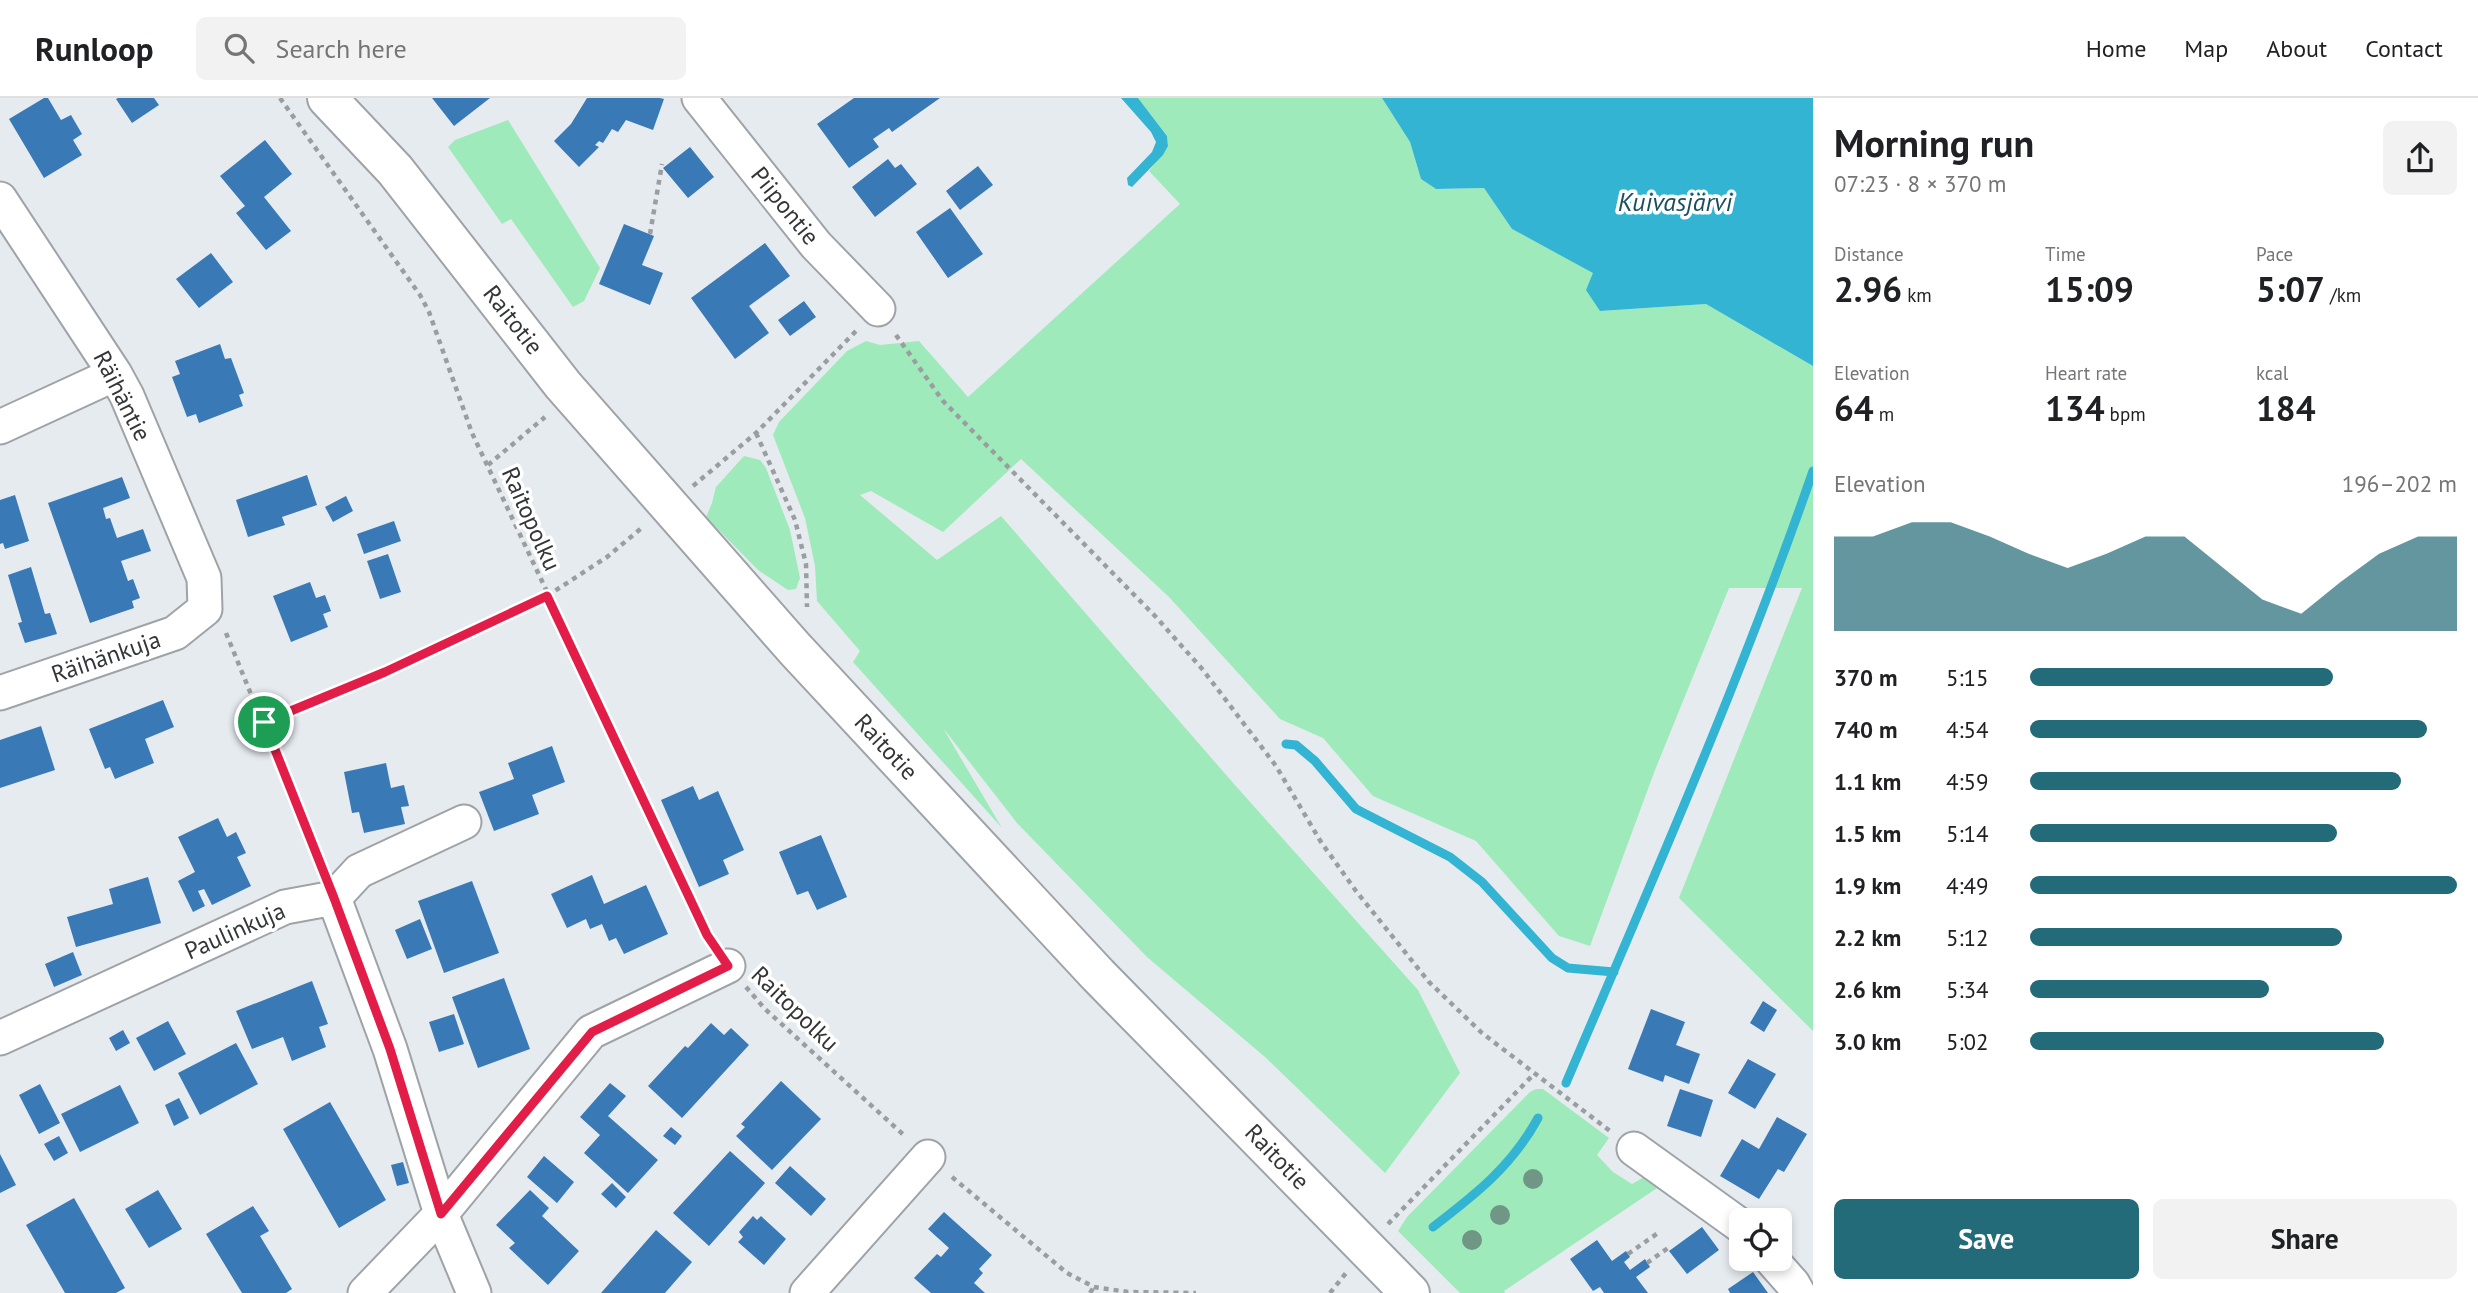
<!DOCTYPE html>
<meta charset="utf-8">
<style>
body{margin:0;font-family:"PT Sans",sans-serif;background:#f2f2f2;color:#202124;height:100vh;display:flex;flex-direction:column;font-size:26px;white-space:nowrap}
*{box-sizing:border-box;margin:0}
p{font-size:23px;color:#757577}
.icon{flex:none;width:38px;height:38px;fill:none;stroke:currentColor;stroke-width:2;stroke-linecap:round;stroke-linejoin:round}
.map{position:relative;flex:1;overflow:hidden}
.side{display:flex;flex-direction:column;background:#fff;width:665px}
.side>*{flex:none}
.controls{position:absolute;left:1729px;top:1110px;display:grid;gap:14px}
.controls a{display:grid;place-items:center;width:63px;height:63px;border-radius:10px;background:#fff;box-shadow:0 4px 10px #0003;font-size:35px}
.pin{position:absolute;display:grid;place-items:center;width:60px;height:60px;color:#fff;margin:-30px;border:4px solid #fff;border-radius:50%;box-shadow:0 2px 7px #0007}
.round{display:grid;place-items:center;flex:none;width:74px;height:74px;border-radius:10px;background:#f2f2f2}
.summary{display:flex;align-items:center;justify-content:space-between;height:119px;padding:0 21px}
h1{font-size:38px;font-weight:700;line-height:52px}
.stats{display:grid;grid-template-columns:repeat(3,1fr);gap:10px;height:119px;padding:7px 21px}
.stats div{display:grid;align-content:center}
.stats b{font-size:35px;font-weight:700}
.stats small{font-size:19px;font-weight:400}
.stats p{font-size:19px}
.chart{height:196px;padding:14px 21px}
.chart p{display:flex;justify-content:space-between}
.chart svg{width:100%;height:126px;margin-top:7px;fill:#236b78;opacity:.7}
.action{display:flex;gap:14px;margin-top:auto;padding:14px 21px}
.action a{flex:1;height:80px;border-radius:10px;background:#236b78;color:#fff;font-size:28px;font-weight:700;line-height:80px;text-align:center}
.action a+a{background:#f2f2f2;color:#202124}
ul{padding:0 21px;list-style:none;font-size:23px}
li{display:grid;grid-template-columns:112px 84px 1fr;align-items:center;height:52px}
li i{height:18px;border-radius:9px;background:#236b78}
header{display:flex;align-items:center;gap:42px;box-sizing:border-box;height:98px;padding:0 35px;background:#fff;border-bottom:2px solid #e0e0e0}
header strong{font-size:33px}
nav{display:flex;gap:38px;margin-inline-start:auto;font-size:24px}
.search{width:490px;height:63px;background:#f2f2f2;display:flex;align-items:center;gap:18px;box-sizing:border-box;padding:0 24px;border-radius:10px;color:#757577;font-size:26px}
main{display:flex;flex:1;min-height:0}
.map>svg:first-child{display:block}
.green{fill:#9feaba}
.water{fill:#34b4d3}
.lines{fill:none;stroke-linecap:round;stroke-linejoin:round}
.stream{stroke:#34b4d3;stroke-width:9}
.building{fill:#3879b6}
.street-casing{stroke:#9fa3a8;stroke-width:37}
.primary-casing{stroke:#9fa3a8;stroke-width:42}
.path{stroke:#9a9ea1;stroke-width:4.5;stroke-dasharray:5 5;stroke-linecap:butt}
.street{stroke:#fff;stroke-width:33}
.primary{stroke:#fff;stroke-width:38}
.tree{fill:#709786}
.route-casing{stroke:#fff;stroke-width:14}
.route{stroke:#e11d48;stroke-width:9}
.labels{text-anchor:middle;stroke-width:7;stroke-linejoin:round;paint-order:stroke}
.street-label{font-size:24px;fill:#333537;stroke:#fff}
.water-label{font-size:26px;font-style:italic;fill:#1c4f5d;stroke:#fff}
</style>
<header>
<strong>Runloop</strong>
<div class="search"><svg class="icon" aria-label="search" viewBox="0 0 24 24"><circle cx="10" cy="10" r="6"/><path d="M15 15l6 6"/></svg>Search here</div>
<nav><a>Home</a><a>Map</a><a>About</a><a>Contact</a></nav>
</header>
<main>
<div class="map">
<svg width="1813" height="1195" viewBox="0 0 1813 1195">
<rect width="100%" height="100%" fill="#e6ebf0"/>
<!-- green -->
<path class="green" d="M1138,0H1382L1410,44L1421,81L1436,91L1484,90L1512,131L1594,175L1600,213L1706,206L1813,268V933L1679,800L1802,490H1729L1655,672L1590,848L1559,838L1476,743L1373,698L1323,640L1280,621L1169,499L1021,361L943,434L871,393L860,397L937,462L1001,418L1234,686L1418,892L1460,975L1385,1075L1265,959L1147,859L1017,725L943,630L1002,730L853,564L860,553L817,503L815,468L805,420L773,337L779,324L847,253L866,243L880,247L919,243L968,299L1180,106L1149,73L1168,48L1167,38Z
M508,22L600,170L584,203L573,209L511,121L502,126L448,49L455,42Z
M744,358L760,362L766,370L790,432L800,480L796,491L788,492L758,472L706,419L712,405L716,389Z
M1536,991H1543L1609,1040L1597,1057L1613,1074L1632,1086L1655,1073L1669,1082L1504,1193L1505,1195H1460L1398,1133L1407,1119L1530,994Z"/>
<!-- water -->
<path class="water" d="M1121,0H1138L1167,38L1168,48L1163,57L1132,89L1128,87L1127,80L1152,54L1156,44L1151,34Z
M1382,0H1813V268L1706,206L1600,213L1586,192L1593,175L1512,131L1484,90L1436,91L1421,81L1410,44Z"/>
<g class="lines">
<!-- stream -->
<path class="stream" d="M1286,646L1296,647L1315,663L1356,711L1450,759L1482,784L1552,860L1568,870L1614,874
M1566,985C1652,783 1741,581 1813,373
M1433,1129C1476,1096 1512,1068 1538,1020"/>
</g>
<!-- building -->
<path class="building" d="M44,0H48L61,22L71,17L82,36L73,42L82,57L44,80L9,21Z
M118,0H154L159,7L132,25L116,1Z
M432,0H490L454,28Z
M587,0H660L664,1L653,32L626,22L618,34L612,31L603,45L599,43L595,47L599,49L579,69L554,43L571,26Z
M854,0H940L892,34L889,30L873,41L879,49L849,70L817,26Z
M265,42L292,76L264,99L291,133L266,152L236,115L245,108L220,78Z
M690,49L714,79L688,100L663,70Z
M888,61L895,70L901,66L917,86L875,119L852,89Z
M978,68L993,87L960,112L946,93Z
M950,110L983,156L948,180L916,134Z
M624,126L654,138L642,167L663,175L650,207L599,186Z
M765,145L790,178L749,208L769,235L735,261L691,200Z
M211,155L233,184L199,210L176,181Z
M804,203L816,219L790,238L778,222Z
M220,246L225,261L231,260L244,295L239,297L243,308L199,325L196,316L187,319L172,279L180,276L175,263Z
M307,377L317,407L282,419L285,427L248,439L236,402Z
M122,379L130,400L103,410L106,421L110,420L117,440L143,431L151,453L121,463L128,483L133,481L140,500L132,503L134,510L90,525L48,405Z
M15,397L29,443L5,451L3,445L0,446V402Z
M346,398L353,413L333,424L325,409Z
M394,423L401,443L364,456L357,436Z
M388,456L401,494L380,501L367,463Z
M31,469L45,516L50,515L57,536L25,545L18,525L22,524L8,477Z
M310,484L316,500L325,497L331,513L323,516L328,529L291,544L273,498Z
M163,602L174,629L145,641L154,665L115,681L110,669L105,671L89,631Z
M41,628L55,672L0,690V642Z
M552,648L565,684L532,697L539,716L494,733L479,694L514,681L508,665Z
M386,665L391,690L404,687L409,708L401,709L405,726L364,735L359,714L352,715L344,674Z
M693,688L699,702L718,693L744,752L723,762L729,776L699,789L661,702Z
M218,720L227,739L236,734L246,755L237,759L251,788L212,807L204,791L198,793L205,808L193,814L178,783L195,774L178,739Z
M821,737L847,799L817,812L808,793L797,797L779,754Z
M592,777L604,806L646,787L668,836L624,856L616,840L609,843L602,826L590,831L586,821L567,830L551,796Z
M148,779L161,825L76,849L67,819L113,806L109,791Z
M472,783L499,855L444,875L418,803Z
M420,821L432,851L407,861L395,832Z
M73,854L82,877L54,889L45,866Z
M504,880L530,951L478,970L452,899Z
M312,883L328,926L319,929L326,949L292,963L283,939L252,951L236,913Z
M1763,903L1777,912L1764,934L1750,925Z
M1651,911L1685,924L1676,947L1700,956L1689,986L1665,977L1663,984L1628,971Z
M454,916L464,946L439,954L429,924Z
M168,923L186,956L154,973L136,940Z
M711,925L724,937L731,930L749,947L682,1020L648,988L685,948L688,950Z
M123,932L130,945L116,953L109,940Z
M236,945L258,986L200,1017L178,975Z
M1748,961L1776,976L1755,1011L1728,995Z
M781,983L821,1021L772,1072L736,1038L745,1029L741,1026Z
M610,985L626,998L608,1018L658,1062L628,1095L584,1055L600,1037L580,1019Z
M40,986L60,1025L39,1036L19,997Z
M120,987L139,1025L80,1054L61,1016Z
M1680,991L1713,1002L1701,1039L1667,1028Z
M179,1000L189,1020L174,1028L165,1007Z
M330,1004L386,1102L339,1130L283,1031Z
M1777,1019L1807,1036L1784,1074L1778,1071L1759,1101L1720,1078L1742,1041L1759,1051Z
M671,1029L682,1038L675,1047L663,1038Z
M59,1038L68,1055L54,1063L44,1046Z
M730,1053L765,1085L709,1148L673,1115Z
M0,1056L16,1087L0,1095Z
M544,1058L574,1084L557,1105L527,1079Z
M403,1064L409,1085L397,1088L391,1067Z
M790,1068L826,1101L811,1118L775,1085Z
M612,1085L626,1099L616,1110L601,1096Z
M158,1092L182,1131L149,1150L125,1111Z
M530,1092L549,1110L542,1118L579,1153L548,1187L509,1150L515,1145L496,1127Z
M74,1100L125,1190L116,1195H65L26,1127Z
M253,1108L269,1133L260,1138L292,1191L286,1195H242L206,1136Z
M944,1114L992,1157L979,1171L983,1175L974,1185L985,1195H931L914,1180L937,1156L941,1159L949,1150L928,1131Z
M753,1118L757,1122L761,1118L786,1141L764,1167L738,1144L743,1139L739,1134Z
M1702,1129L1719,1152L1687,1176L1669,1153Z
M656,1132L692,1164L665,1195H601Z
M1597,1142L1612,1163L1626,1153L1630,1159L1624,1164L1630,1172L1645,1161L1650,1169L1636,1179L1648,1195H1604L1600,1189L1593,1193L1570,1161Z
M1753,1174L1768,1195H1730L1728,1191Z"/>
<g class="lines">
<!-- street casing -->
<g class="street-casing">
<path id="street" d="M699,0L816,147L878,211
M0,101L115,276L127,298L204,480L205,511L175,535L0,595
M0,329L115,276
M334,800L390,951L441,1116L474,1195
M0,940L285,809L334,800L359,773L464,724
M1634,1051L1741,1128
M1770,1160L1793,1186L1798,1195
M365,1195L441,1116L591,934L728,868
M807,1195L928,1059"/>
</g>
<!-- primary casing -->
<g class="primary-casing">
<path id="primary" d="M327,0L395,72L563,287L795,551L1098,877L1410,1195"/>
</g>
<!-- path -->
<path class="path" d="M280,0L420,197L429,214L472,335L712,843
M650,136L662,66
M896,237L943,303L1156,519L1203,572L1276,668L1321,744L1356,793L1429,884L1482,935L1610,1033
M756,335L795,422L806,466L807,509
M488,367L545,319
M693,388L756,335L857,232
M226,535L322,770
M264,624L385,574L547,498L607,459L644,428
M746,889L765,911L906,1039
M952,1079L1067,1175L1094,1189L1128,1194L1196,1195
M1388,1126L1534,976
M1628,1156L1658,1135
M1647,1165L1668,1150
M1090,1195L1094,1189
M1330,1195L1346,1175"/>
<!-- street -->
<use href="#street" class="street"/>
<!-- primary -->
<use href="#primary" class="primary"/>
</g>
<!-- trees -->
<g class="tree">
<circle cx="1533" cy="1081" r="10"/>
<circle cx="1500" cy="1117" r="10"/>
<circle cx="1472" cy="1142" r="10"/>
</g>
<g class="lines">
<!-- route casing -->
<g class="route-casing">
<path id="route" d="M547,498L707,837L728,868L592,934L441,1116L390,951L334,800L264,624L385,574Z"/>
</g>
<!-- route -->
<use href="#route" class="route"/>
</g>
<g class="labels">
<!-- street labels -->
<g class="street-label">
<text transform="translate(785 108) rotate(51)" y="8">Piipontie</text>
<text transform="translate(513 222) rotate(52)" y="8">Raitotie</text>
<text transform="translate(122 298) rotate(63)" y="8">Räihäntie</text>
<text transform="translate(531 421) rotate(66)" y="8">Raitopolku</text>
<text transform="translate(106 559) rotate(-19)" y="8">Räihänkuja</text>
<text transform="translate(886 649) rotate(47)" y="8">Raitotie</text>
<text transform="translate(235 833) rotate(-24)" y="8">Paulinkuja</text>
<text transform="translate(795 911) rotate(44)" y="8">Raitopolku</text>
<text transform="translate(1277 1059) rotate(46)" y="8">Raitotie</text>
</g>
<!-- water labels -->
<g class="water-label">
<text x="1675" y="113">Kuivasjärvi</text>
</g>
</g>
</svg>
<div class="controls">
<a><svg class="icon" aria-label="locate" viewBox="0 0 24 24"><circle cx="12" cy="12" r="6"/><path d="M12 2v4M12 18v4M2 12h4M18 12h4"/></svg></a>
</div>
<div class="pin" style="left:264px;top:624px;background:#1e9e55"><svg class="icon" aria-label="arrive" viewBox="0 0 24 24"><path d="M6 21V4h12l-3 4 3 4H6"/></svg></div>
</div>
<section class="side">
<div class="summary"><div><h1>Morning run</h1><p>07:23 · 8 × 370 m</p></div><a class="round"><svg class="icon" aria-label="share" viewBox="0 0 24 24"><path d="M12 15V3M7 8l5-5 5 5M5 13v7h14v-7"/></svg></a></div>
<div class="stats">
<div><p>Distance</p><b>2.96<small> km</small></b></div>
<div><p>Time</p><b>15:09</b></div>
<div><p>Pace</p><b>5:07<small> /km</small></b></div>
</div>
<div class="stats">
<div><p>Elevation</p><b>64<small> m</small></b></div>
<div><p>Heart rate</p><b>134<small> bpm</small></b></div>
<div><p>kcal</p><b>184</b></div>
</div>
<div class="chart"><p><span>Elevation</span>196–202 m</p>
<svg viewBox="0 0 160 44" preserveAspectRatio="none"><path d="M0 44V11L10 11L20 6L30 6L40 11L50 17L60 22L70 17L80 11L90 11L100 22L110 33L120 38L130 27L140 17L150 11L160 11V44z"/></svg>
</div>
<ul>
<li><b>370 m</b>5:15<i style="width:71%"></i></li>
<li><b>740 m</b>4:54<i style="width:93%"></i></li>
<li><b>1.1 km</b>4:59<i style="width:87%"></i></li>
<li><b>1.5 km</b>5:14<i style="width:72%"></i></li>
<li><b>1.9 km</b>4:49<i style="width:100%"></i></li>
<li><b>2.2 km</b>5:12<i style="width:73%"></i></li>
<li><b>2.6 km</b>5:34<i style="width:56%"></i></li>
<li><b>3.0 km</b>5:02<i style="width:83%"></i></li>
</ul>
<div class="action"><a>Save</a><a>Share</a></div>
</section>
</main>
